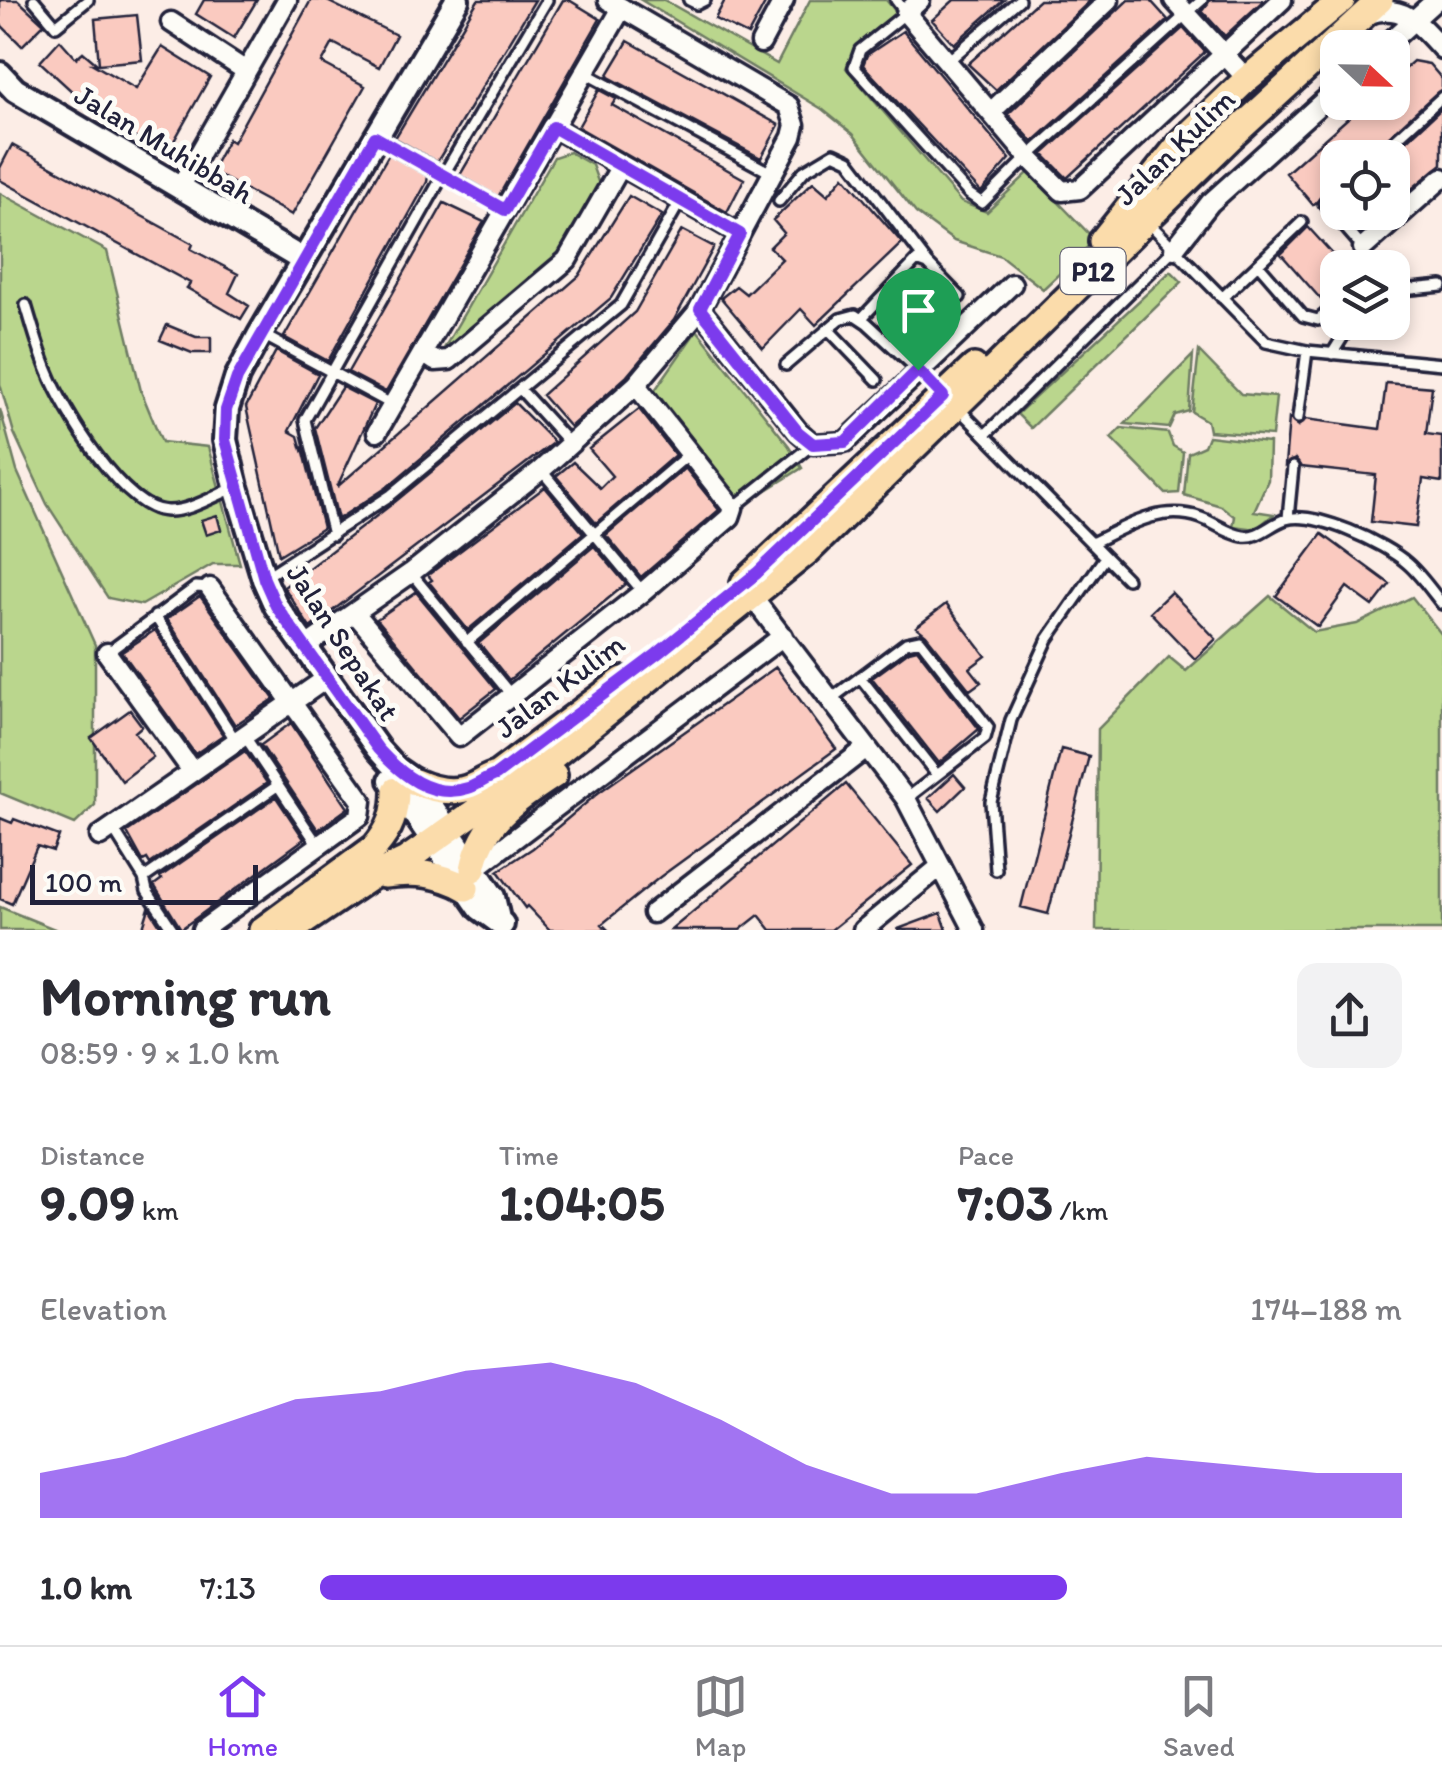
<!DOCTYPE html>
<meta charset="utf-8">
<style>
body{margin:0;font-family:Itim,sans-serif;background:#f2f2f3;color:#2b2b33;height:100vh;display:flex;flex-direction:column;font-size:38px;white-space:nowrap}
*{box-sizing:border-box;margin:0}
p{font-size:32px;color:#7c7c81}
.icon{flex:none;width:55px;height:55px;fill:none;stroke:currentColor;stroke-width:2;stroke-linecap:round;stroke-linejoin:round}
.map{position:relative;height:930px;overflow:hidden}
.details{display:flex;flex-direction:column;background:#fff;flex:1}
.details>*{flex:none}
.needle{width:65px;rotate:112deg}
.tools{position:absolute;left:1320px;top:30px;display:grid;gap:20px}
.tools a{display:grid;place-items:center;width:90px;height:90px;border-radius:20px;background:#fff;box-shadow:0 5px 15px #0003;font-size:50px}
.scale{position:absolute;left:30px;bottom:25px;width:228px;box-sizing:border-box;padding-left:10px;border:5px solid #22223b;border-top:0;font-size:28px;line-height:35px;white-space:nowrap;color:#22223b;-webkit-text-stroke:8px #fdfcf7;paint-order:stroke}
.pin{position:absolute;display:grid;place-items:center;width:85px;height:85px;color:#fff;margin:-102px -42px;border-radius:50% 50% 50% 0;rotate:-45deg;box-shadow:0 0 10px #0007}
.pin .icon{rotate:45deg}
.round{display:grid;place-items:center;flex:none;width:105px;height:105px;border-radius:20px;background:#f2f2f3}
.head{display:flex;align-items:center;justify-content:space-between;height:170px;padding:0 40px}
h1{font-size:55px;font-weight:700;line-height:75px}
.stats{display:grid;grid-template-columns:repeat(3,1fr);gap:15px;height:170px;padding:10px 40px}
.stats div{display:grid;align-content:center}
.stats b{font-size:50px;font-weight:700}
.stats small{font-size:28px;font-weight:400}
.stats p{font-size:28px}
.chart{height:280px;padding:20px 40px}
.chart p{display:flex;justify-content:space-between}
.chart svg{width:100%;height:180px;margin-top:10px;fill:#7c3aed;opacity:.7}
ul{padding:0 40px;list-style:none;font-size:32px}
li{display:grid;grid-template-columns:160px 120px 1fr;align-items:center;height:75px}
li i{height:25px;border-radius:12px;background:#7c3aed}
.tab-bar{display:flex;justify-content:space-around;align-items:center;height:140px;border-top:2px solid #e1e1e2;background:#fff;font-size:28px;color:#7c7c81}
.tab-bar a{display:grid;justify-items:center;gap:5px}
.tab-bar .active{color:#7c3aed}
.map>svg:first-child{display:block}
.green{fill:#bad68d;stroke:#6e7c64;stroke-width:2.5}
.building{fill:#facac0;stroke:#22223b;stroke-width:2.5}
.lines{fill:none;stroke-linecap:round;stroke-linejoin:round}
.lane-casing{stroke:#22223b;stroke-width:16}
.street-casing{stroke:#22223b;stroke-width:25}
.secondary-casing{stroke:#22223b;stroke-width:30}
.primary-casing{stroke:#22223b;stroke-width:32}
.lane{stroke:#fdfcf7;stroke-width:9}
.street{stroke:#fdfcf7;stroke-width:18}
.secondary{stroke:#fdfcf7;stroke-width:22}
.primary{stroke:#fbdcab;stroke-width:25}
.route-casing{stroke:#fff;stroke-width:20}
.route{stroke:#7c3aed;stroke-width:12}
.labels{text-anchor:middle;stroke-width:10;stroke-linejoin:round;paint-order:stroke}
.shield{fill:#fdfcf7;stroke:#646373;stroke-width:2.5}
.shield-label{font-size:28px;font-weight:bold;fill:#22223b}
.street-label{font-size:30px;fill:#22223b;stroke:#fdfcf7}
</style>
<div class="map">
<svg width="1442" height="930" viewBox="0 0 1442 930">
<rect width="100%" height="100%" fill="#fcede6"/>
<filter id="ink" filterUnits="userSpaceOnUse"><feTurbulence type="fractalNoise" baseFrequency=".01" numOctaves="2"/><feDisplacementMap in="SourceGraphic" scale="20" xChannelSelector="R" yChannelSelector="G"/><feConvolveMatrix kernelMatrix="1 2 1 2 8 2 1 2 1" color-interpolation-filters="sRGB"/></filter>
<g filter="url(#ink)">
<!-- green -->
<path class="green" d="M641,0H664L777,64L810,0H886L897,13L856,46L846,68L961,202L987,212L1029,172L1095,240L1043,289L1001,256L954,241L916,213L853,134L822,109Z
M569,152L592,165L600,187L562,256L449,354L442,352L554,157Z
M0,193L107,251L141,391L162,442L208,447L240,564H213L142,605L108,598L47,504L14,433L0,384Z
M1171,271L1182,282L1031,428L1017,414Z
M697,330L789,446L802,468L744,504L653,393Z
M1199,351L1241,394L1276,397L1272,436L1209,431L1207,421L1192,412Z
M1193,355L1189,411L1175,415L1169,428L1125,424Z
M0,409L17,471L95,645V805L75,824L0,793Z
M1121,428L1168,433L1173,446L1183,452L1179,493L1166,494L1111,438Z
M1208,436L1269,443L1268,480L1254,511L1274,514L1256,529L1233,526L1235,517L1221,506L1184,495L1188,453L1204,446Z
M1270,596L1314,632L1357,624L1412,597L1442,635V930H1096L1098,729L1169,657L1186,671Z
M0,907L57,930H0Z"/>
<!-- building -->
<path class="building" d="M0,0H18L44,24L22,46L0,24Z
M204,0H257L234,38L196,14Z
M311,0H325L396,35L379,67L333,43L322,63L365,86L292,215L211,171L228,139L233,142Z
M478,0H535L437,162L395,138Z
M563,0H569L600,19L498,197L460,175Z
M725,0H767L748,35L715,19Z
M954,0H1004L954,44L932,20Z
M1039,0H1091L996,90L968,64Z
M1128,0H1150L1168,20L1033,142L1008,114Z
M1210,0H1264L1225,36L1202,11Z
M137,15L142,60L99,64L95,19Z
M1183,28L1205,52L1067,178L1043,154Z
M903,31L1010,159L981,192L863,65L867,55Z
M60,40L76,58L83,52L97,64H93L136,89L162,47L210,77L166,155L120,129L122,124L73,97L75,94L40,62Z
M628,41L779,125L761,158L607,76Z
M1413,61L1429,64L1442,79V89L1367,158H1338V183L1313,205L1286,173L1366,102H1392V80Z
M599,90L616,99L612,105L744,179L727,212L578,127Z
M1442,108V164L1392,205V158H1388Z
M12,145L193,244L191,249L238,274L229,293L249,306L241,319L187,288L190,283L0,180V168Z
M389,154L428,176L427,182L328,361L284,337Z
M844,176L902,243L816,325L801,309L763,348L721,298L736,286L746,294L782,259L770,247L784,233L773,220L813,182L828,195Z
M629,196L662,215L611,298L386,488L338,519L315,428L342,387L375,404L337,487L579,276Z
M444,203L484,222L386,392L348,372Z
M1344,212H1384L1362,233Z
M1308,227L1338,260V296L1325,304L1281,254Z
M682,230L714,247L674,320L626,377L570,427L542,395L635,312Z
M167,325L196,337H211V353H192L160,340Z
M276,351L318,374L289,431L298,436L302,450L303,448L323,528L279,555L246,407Z
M1386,383L1432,387L1426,434L1442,436V482L1423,479L1416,527L1371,522L1376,475L1301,467L1295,459L1285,466L1289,418L1298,426L1306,419L1380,429Z
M515,403L554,442L310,628L284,587L396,501Z
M639,409L675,455L596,523L556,476L573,462L600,488L612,476L589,449Z
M685,468L719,510L641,577L606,535Z
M545,487L583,533L468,630L429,582L432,580L428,575Z
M217,515L221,530L206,535L201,520Z
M1322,534L1390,584L1373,606L1347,587L1318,627L1276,596Z
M594,546L626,584L509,680L479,643Z
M416,592L496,689L459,718L377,619Z
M1171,592L1216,639L1195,659L1150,612Z
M200,596L274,699L235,725L167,619Z
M946,604L986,656L970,668L981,682L970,690L926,635L916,627Z
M155,630L223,735L195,754L122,652Z
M917,649L979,729L939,763L872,678L909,651Z
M776,667L836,749L660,877L602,924L608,930H550L527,906L525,908L498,871L533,848L598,793Z
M130,710L142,726L135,732L153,757L122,781L91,738Z
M291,723L348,808L318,830L261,745Z
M1061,749L1089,756L1048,914L1021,907Z
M245,751L267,783L150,864L147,859L143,861L127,832Z
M954,774L965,787L940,811L928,798Z
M846,784L912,865L831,930H771L759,915L740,930H671Z
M276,797L304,839L181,929L154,885L162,879L160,877Z
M0,818L12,823L14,819L59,836L53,851L37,846L12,904L0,899Z
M149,908L163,930H142Z
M941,913L947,930H899L898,929Z"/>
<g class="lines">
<!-- lane casing -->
<g class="lane-casing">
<path id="lane" d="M34,0L56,26L88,0
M689,0L697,4L705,0
M896,0L906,13L860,50L854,67L969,194L982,203L1028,157L1202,0
M948,61L1019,0
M585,73L773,174
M377,138L505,210
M1375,158L1442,97
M1338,191L1324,203L1363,248
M779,201L804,171L834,153L849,160L928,264
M1147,221L1266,342L1307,351L1442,364
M1258,264L1303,316L1318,320L1338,304
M1392,291L1442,286
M1222,298L1302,222
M26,305C33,328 39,351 48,372C63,409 123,510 167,511C188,512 214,496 234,488
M861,319L917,260L928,264L960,297
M828,329L877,380
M263,335L393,405
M1332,354L1352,322
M786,365L840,319L855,315L867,323L918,370
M520,389L570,444
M959,409L1127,579
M1298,418L1307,351
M985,435L1174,249
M541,470L643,592
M733,508L813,444
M1288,518L1293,467
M333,535L305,420L438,184L547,0
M1092,543C1127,526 1161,504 1201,518C1215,523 1229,534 1243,536C1258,539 1272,523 1286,519C1316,511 1384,543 1407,563C1420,574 1431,590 1442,604
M411,573L512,696
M267,576L391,495L621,305L681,200
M155,616L236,741
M467,642L689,454
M107,653L196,587L210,588
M860,677L937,775
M831,699L906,643L920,640L988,727L985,738L906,799
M244,735L318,845
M112,827L144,878
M996,870L991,802L1011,720L1048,639L1105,557
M173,930L147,891L144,878L277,786"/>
</g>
<!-- street casing -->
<g class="street-casing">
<path id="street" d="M920,0L906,13L1028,157L1062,191L1080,189L1282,0
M1174,0L1247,79
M1369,14C1403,2 1420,25 1442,49
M171,22L246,71
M761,43L784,0
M1383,48L1436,0
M991,112L1109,0
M553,127L740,234
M179,189L287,0
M1363,248L1442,178
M1174,249L1210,203L1338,88
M700,309L798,431L813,444L845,442L1012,284
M423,353L435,361L449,360L567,260L621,166
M377,432L622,8
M753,598L906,799L974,930
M355,613L459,737L643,592L730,517L733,508L636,385
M305,647L411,573L541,470L636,385L700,309L792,137L795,125L789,106L608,0
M107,653L192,771
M100,836L327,678
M478,875L481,864L783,636
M653,913L865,749
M202,930L360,816L362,801L210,588
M863,930L941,866"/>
</g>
<!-- secondary casing -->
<g class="secondary-casing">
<path id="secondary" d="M457,0L260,334L237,377L227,409L225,440L236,487L264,579L276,606L378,749L396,769L415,782L493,897L498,919
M0,74L15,90L303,260
M391,780L480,908L502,924"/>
</g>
<!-- primary casing -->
<g class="primary-casing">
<path id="primary" d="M1102,241L1181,142L1247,79L1342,0
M744,583L974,367
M491,779L623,680
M415,782C433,790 454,795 473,786C482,782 487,777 496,775
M473,869C482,822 515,801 554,775
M384,875C415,871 439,873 466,888
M262,930L375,847C391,828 396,814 396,790
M292,930L372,876L406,860L547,761L808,551L1231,137L1380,0"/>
</g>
<!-- lane -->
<use href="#lane" class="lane"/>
<!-- street -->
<use href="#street" class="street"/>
<!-- secondary -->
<use href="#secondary" class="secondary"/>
<!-- primary -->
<use href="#primary" class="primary"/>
</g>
</g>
<g class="lines" filter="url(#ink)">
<!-- route casing -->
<g class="route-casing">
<path id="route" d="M553,127L740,234L700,309L798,432L813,444L845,442L918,370L943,396L757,573L657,654L496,775C486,778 478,785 468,788C431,800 401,774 378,749L276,606L264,579L225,440L226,410L237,378L375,137L505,210Z"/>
</g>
<!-- route -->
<use href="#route" class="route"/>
</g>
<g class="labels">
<!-- shield labels -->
<rect class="shield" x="1060.5" y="248" width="65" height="46" rx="8"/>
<g class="shield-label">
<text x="1093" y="281">P12</text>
</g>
<!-- street labels -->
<g class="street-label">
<text transform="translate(164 144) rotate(31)" y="10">Jalan Muhibbah</text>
<text transform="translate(1175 147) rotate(-44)" y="10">Jalan Kulim</text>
<text transform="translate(343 642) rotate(57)" y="10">Jalan Sepakat</text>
<text transform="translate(560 686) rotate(-37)" y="10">Jalan Kulim</text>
</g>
</g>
</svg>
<div class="tools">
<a><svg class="needle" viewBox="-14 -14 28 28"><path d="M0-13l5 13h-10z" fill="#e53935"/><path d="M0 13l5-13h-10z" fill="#7c7c81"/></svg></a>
<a><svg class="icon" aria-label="locate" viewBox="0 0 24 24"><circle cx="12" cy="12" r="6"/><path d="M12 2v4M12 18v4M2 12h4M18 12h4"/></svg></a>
<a><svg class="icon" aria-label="layers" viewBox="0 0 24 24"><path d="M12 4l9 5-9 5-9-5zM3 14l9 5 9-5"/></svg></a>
</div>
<div class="scale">100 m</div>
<div class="pin" style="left:918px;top:370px;background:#1e9e55"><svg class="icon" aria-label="arrive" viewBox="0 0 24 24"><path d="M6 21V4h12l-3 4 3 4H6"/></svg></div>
</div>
<section class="details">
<div class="head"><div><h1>Morning run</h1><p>08:59 · 9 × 1.0 km</p></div><a class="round"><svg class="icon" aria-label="share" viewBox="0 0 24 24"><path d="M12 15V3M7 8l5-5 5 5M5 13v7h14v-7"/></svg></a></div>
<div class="stats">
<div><p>Distance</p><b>9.09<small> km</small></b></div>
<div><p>Time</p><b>1:04:05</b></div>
<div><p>Pace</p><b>7:03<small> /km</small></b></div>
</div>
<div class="chart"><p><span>Elevation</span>174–188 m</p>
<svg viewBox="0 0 160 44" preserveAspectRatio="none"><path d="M0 44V33L10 29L20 22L30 15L40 13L50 8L60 6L70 11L80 20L90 31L100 38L110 38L120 33L130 29L140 31L150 33L160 33V44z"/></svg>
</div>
<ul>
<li><b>1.0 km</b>7:13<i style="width:69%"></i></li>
</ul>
</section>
<nav class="tab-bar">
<a class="active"><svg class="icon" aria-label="home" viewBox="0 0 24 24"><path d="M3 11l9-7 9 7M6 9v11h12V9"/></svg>Home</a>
<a><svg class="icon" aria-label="map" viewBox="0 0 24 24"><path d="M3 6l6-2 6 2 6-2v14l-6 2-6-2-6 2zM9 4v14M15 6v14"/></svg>Map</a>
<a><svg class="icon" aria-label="saved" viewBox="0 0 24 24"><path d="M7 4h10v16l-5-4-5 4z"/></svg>Saved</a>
</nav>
